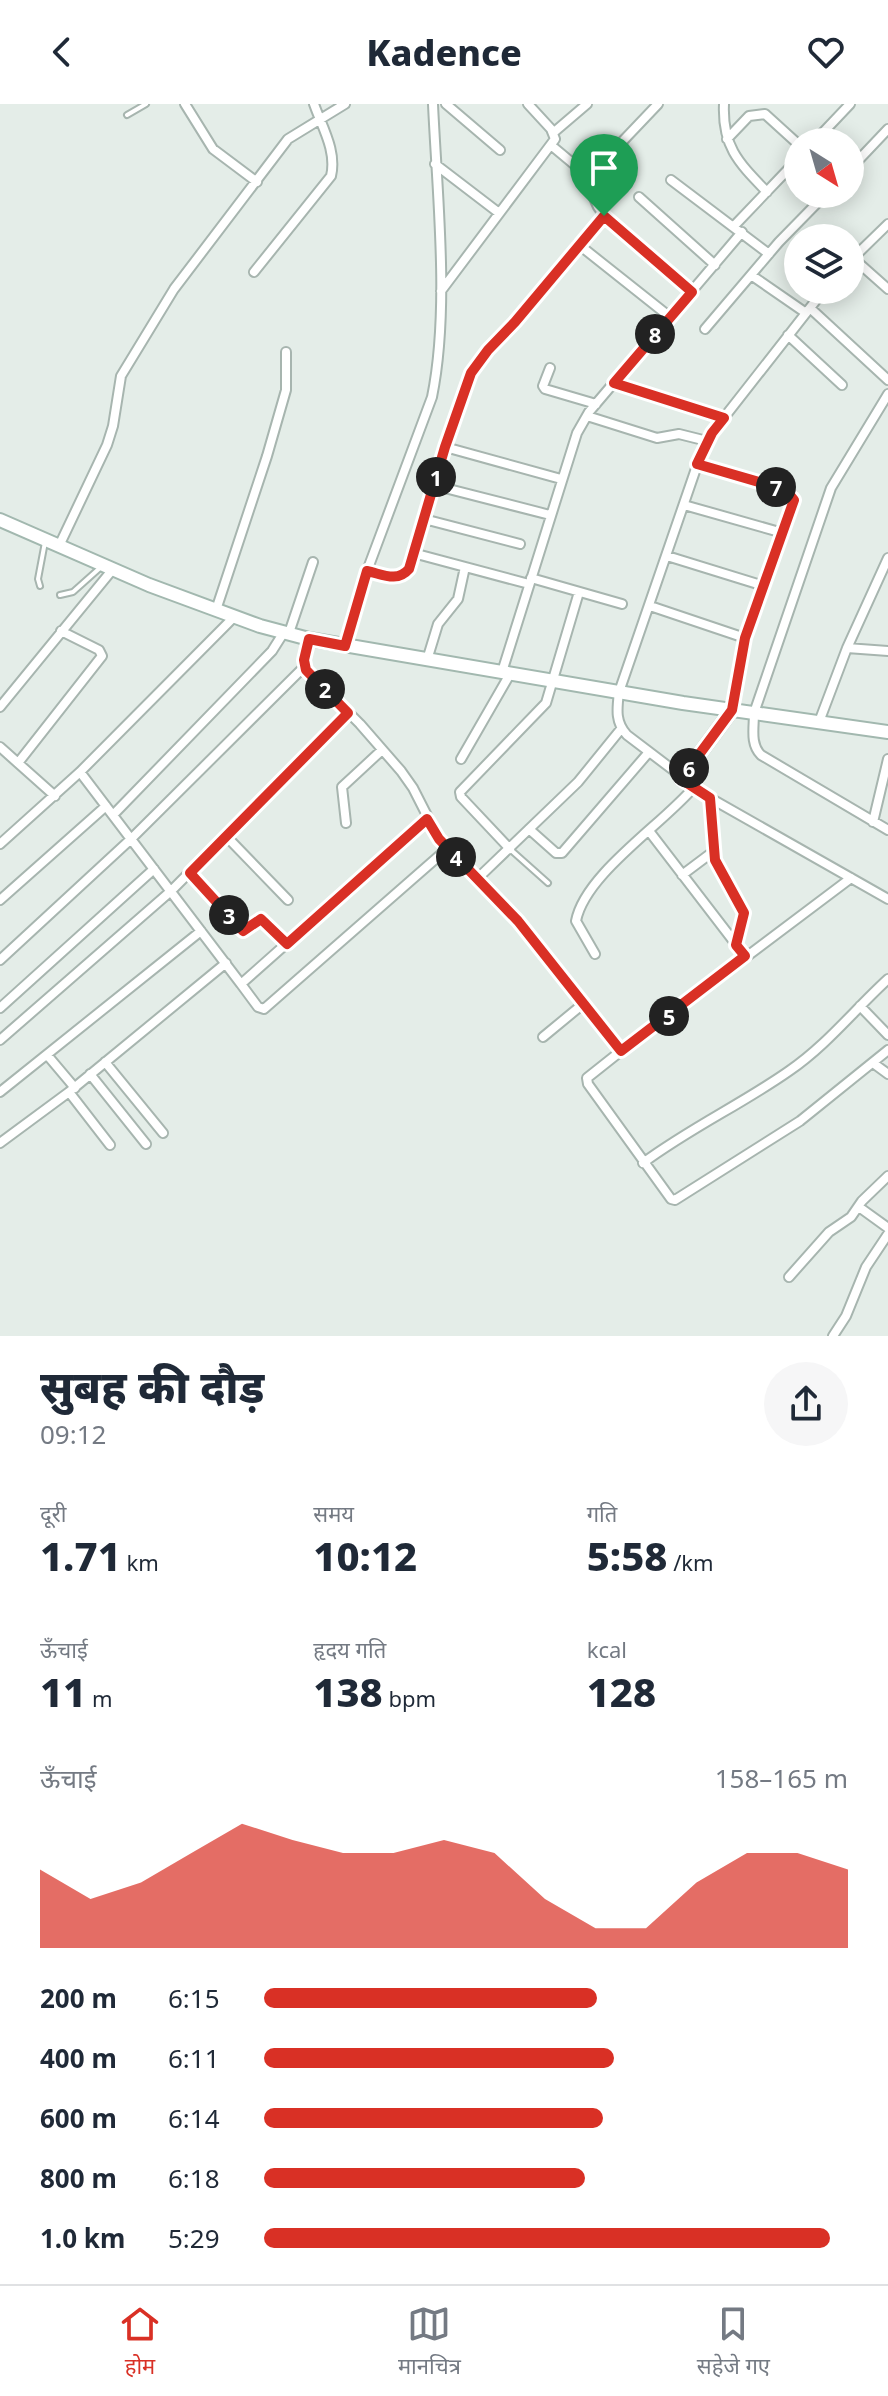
<!DOCTYPE html>
<html lang="hi">
<meta charset="utf-8">
<style>
body{margin:0;font-family:"Noto Sans","Noto Sans Devanagari",sans-serif;background:#f6f6f7;color:#1f2937;height:100vh;display:flex;flex-direction:column;font-size:30px;white-space:nowrap}
*{box-sizing:border-box;margin:0}
p{font-size:26px;color:#747a83}
.icon{flex:none;width:44px;height:44px;fill:none;stroke:currentColor;stroke-width:2;stroke-linecap:round;stroke-linejoin:round}
.map{position:relative;height:1232px;overflow:hidden}
.sheet{display:flex;flex-direction:column;background:#fff;flex:1}
.sheet>*{flex:none}
.needle{width:52px;rotate:143deg}
.tools{position:absolute;left:784px;top:24px;display:grid;gap:16px}
.tools a{display:grid;place-items:center;width:80px;height:80px;border-radius:50%;background:#fff;box-shadow:0 4px 20px #0003;font-size:40px}
.pin{position:absolute;display:grid;place-items:center;width:68px;height:68px;color:#fff;margin:-82px -34px;border-radius:50% 50% 50% 0;rotate:-45deg;box-shadow:0 0 8px #0007}
.pin .icon{rotate:45deg}
.km{position:absolute;width:40px;height:40px;margin:-20px;border-radius:50%;background:#222;color:#fff;font-size:22px;line-height:40px;text-align:center}
.round{display:grid;place-items:center;flex:none;width:84px;height:84px;border-radius:42px;background:#f6f6f7}
.headline{display:flex;align-items:center;justify-content:space-between;height:136px;padding:0 40px}
h1{font-size:44px;font-weight:800;line-height:60px}
.metrics{display:grid;grid-template-columns:repeat(3,1fr);gap:12px;height:136px;padding:8px 40px}
.metrics div{display:grid;align-content:center}
.metrics b{font-size:40px;font-weight:800}
.metrics small{font-size:22px;font-weight:400}
.metrics p{font-size:22px}
.chart{height:224px;padding:16px 40px}
.chart p{display:flex;justify-content:space-between}
.chart svg{width:100%;height:144px;margin-top:8px;fill:#d93025;opacity:.7}
ul{padding:0 40px;list-style:none;font-size:26px}
li{display:grid;grid-template-columns:128px 96px 1fr;align-items:center;height:60px}
li i{height:20px;border-radius:10px;background:#d93025}
header{display:flex;justify-content:space-between;align-items:center;height:104px;padding:0 40px;background:#fff;font-size:36px;font-weight:800}
.tabs{display:flex;justify-content:space-around;align-items:center;height:112px;border-top:2px solid #e0e1e3;background:#fff;font-size:22px;color:#747a83}
.tabs a{display:grid;justify-items:center;gap:4px}
.tabs .active{color:#d93025}
.map>svg:first-child{display:block}
.lines{fill:none;stroke-linecap:round;stroke-linejoin:round}
.service-casing{stroke:#a7b5af;stroke-width:8}
.minor-casing{stroke:#a7b5af;stroke-width:12}
.secondary-casing{stroke:#a2b8af;stroke-width:16}
.service{stroke:#fff;stroke-width:4}
.minor{stroke:#fff;stroke-width:8}
.secondary{stroke:#fff;stroke-width:12}
.route-casing{stroke:#fff;stroke-width:16}
.route{stroke:#d93025;stroke-width:10}
</style>
<header><svg class="icon" aria-label="back" viewBox="0 0 24 24"><path d="M15 5l-7 7 7 7"/></svg>Kadence<svg class="icon" aria-label="heart" viewBox="0 0 24 24"><path d="M12 20l-8-8c-3-5 5-10 8-4 3-6 11-1 8 4z"/></svg></header>
<div class="map">
<svg width="888" height="1232" viewBox="0 0 888 1232">
<rect width="100%" height="100%" fill="#e4ede8"/>
<g class="lines">
<!-- service casing -->
<g class="service-casing">
<path id="service" d="M127,11L146,0
M40,482L38,475L45,438
M60,491L73,488L101,463
M511,746L548,779"/>
</g>
<!-- minor casing -->
<g class="minor-casing">
<path id="minor" d="M185,0L213,45L257,78
M446,0L500,46
M724,0C722,43 739,59 767,88
M553,29L587,0
M727,35L749,12L765,10L798,40
M814,38L850,0
M619,41L658,0
M552,42L582,67L598,103L609,118L692,188
M435,60L499,109
M850,65L888,25
M671,76L769,150
M639,93L715,161
M734,122L798,55
M578,140L670,213
M853,154L888,185
M850,157L888,120
M254,168L331,72C337,47 322,23 314,0
M751,171L806,209
M824,186L712,329L702,347L619,588C617,605 615,618 627,631L710,694L888,795
M441,187L555,35L551,25L528,0
M810,204L888,276
M705,225L779,138L826,90
M788,231L842,281
M550,264L543,282L545,285L596,300
M614,279L724,314
M888,290L831,384L754,609C754,624 750,640 761,651L888,726
M587,312L657,334L679,330L707,337
M445,343L561,375
M697,360L786,386L792,390L794,396L745,534L732,606
M433,381L550,411
M684,401L783,429
M424,415L520,440
M59,442L107,341L113,322L121,272L174,185L288,35L345,0
M413,449L529,480
M667,452L764,482
M367,467C382,470 397,478 409,465L445,343L471,269L488,246L515,218L604,112
M531,474L622,500
M650,502L745,534
M216,506L267,352L286,286V248
M289,529L313,458
M309,535L304,556L306,566L360,620L401,667L413,684L439,735L518,817L621,947
M345,542L367,467L432,293C450,205 437,90 433,0
M847,544L888,547
M427,556L438,520L458,495L465,463
M502,568L577,329L589,308L742,128
M0,603L113,465
M819,618L847,544L888,454
M0,643L55,692
M461,655L510,570
M18,659L102,552L99,546L61,527
M80,668L241,880L427,715
M710,694L715,756L744,809L736,841
M113,711L272,547L284,528
M873,718L888,655
M346,719L342,683L382,646
M529,725L556,749H562L649,648
M649,727L745,852
M227,733L288,796
M0,740L80,668L234,513
M510,745L461,693L460,688L546,599L579,488
M190,769L243,827L259,816H264L287,840
M682,771L714,747
M851,774L621,947L587,974L588,980L671,1095L675,1096L800,1017L888,946
M477,775L578,678L621,625
M0,796L106,702
M595,850L576,817C585,770 663,720 694,683
M0,856L131,735L305,562
M241,880L258,903L264,905L448,744
M860,902L888,931
M0,904L154,765
M543,933L583,900
M0,936L171,787L348,609
M48,952L75,984
M105,958L163,1029
M873,959L888,970
M90,970L146,1040
M0,988L201,827
M69,988L110,1041
M0,1039L69,988L226,859
M643,1059C690,1024 742,1000 789,967C827,941 855,905 888,875
M859,1103L888,1124
M789,1173L829,1128L851,1113L862,1097L888,1072
M833,1232L846,1212L866,1163L888,1130"/>
</g>
<!-- secondary casing -->
<g class="secondary-casing">
<path id="secondary" d="M0,416L149,481L260,522L309,535L683,599L888,628
M681,675L732,606"/>
</g>
<!-- service -->
<use href="#service" class="service"/>
<!-- minor -->
<use href="#minor" class="minor"/>
<!-- secondary -->
<use href="#secondary" class="secondary"/>
</g>
<g class="lines">
<!-- route casing -->
<g class="route-casing">
<path id="route" d="M604,112L692,188L614,279L724,314L712,329L697,360L786,386L794,396L745,534L732,606L681,675L710,694L715,756L744,809L736,841L745,852L621,947L518,817L439,735L427,715L287,840L261,815L243,827L190,769L348,609L306,566L304,556L309,535L345,542L367,467C382,470 397,479 409,465L445,343L471,269L488,246L515,218Z"/>
</g>
<!-- route -->
<use href="#route" class="route"/>
</g>
</svg>
<div class="tools">
<a><svg class="needle" viewBox="-14 -14 28 28"><path d="M0-13l5 13h-10z" fill="#e53935"/><path d="M0 13l5-13h-10z" fill="#747a83"/></svg></a>
<a><svg class="icon" aria-label="layers" viewBox="0 0 24 24"><path d="M12 4l9 5-9 5-9-5zM3 14l9 5 9-5"/></svg></a>
</div>
<div class="pin" style="left:604px;top:112px;background:#1e9e55"><svg class="icon" aria-label="arrive" viewBox="0 0 24 24"><path d="M6 21V4h12l-3 4 3 4H6"/></svg></div>
<b class="km" style="left:436px;top:373px">1</b>
<b class="km" style="left:325px;top:585px">2</b>
<b class="km" style="left:229px;top:811px">3</b>
<b class="km" style="left:456px;top:753px">4</b>
<b class="km" style="left:669px;top:912px">5</b>
<b class="km" style="left:689px;top:664px">6</b>
<b class="km" style="left:776px;top:383px">7</b>
<b class="km" style="left:655px;top:230px">8</b>
</div>
<section class="sheet">
<div class="headline"><div><h1>सुबह की दौड़</h1><p>09:12</p></div><a class="round"><svg class="icon" aria-label="share" viewBox="0 0 24 24"><path d="M12 15V3M7 8l5-5 5 5M5 13v7h14v-7"/></svg></a></div>
<div class="metrics">
<div><p>दूरी</p><b>1.71<small> km</small></b></div>
<div><p>समय</p><b>10:12</b></div>
<div><p>गति</p><b>5:58<small> /km</small></b></div>
</div>
<div class="metrics">
<div><p>ऊँचाई</p><b>11<small> m</small></b></div>
<div><p>हृदय गति</p><b>138<small> bpm</small></b></div>
<div><p>kcal</p><b>128</b></div>
</div>
<div class="chart"><p><span>ऊँचाई</span>158–165 m</p>
<svg viewBox="0 0 160 44" preserveAspectRatio="none"><path d="M0 44V20L10 29L20 24L30 15L40 6L50 11L60 15L70 15L80 11L90 15L100 29L110 38L120 38L130 24L140 15L150 15L160 20V44z"/></svg>
</div>
<ul>
<li><b>200 m</b>6:15<i style="width:57%"></i></li>
<li><b>400 m</b>6:11<i style="width:60%"></i></li>
<li><b>600 m</b>6:14<i style="width:58%"></i></li>
<li><b>800 m</b>6:18<i style="width:55%"></i></li>
<li><b>1.0 km</b>5:29<i style="width:97%"></i></li>
</ul>
</section>
<nav class="tabs">
<a class="active"><svg class="icon" aria-label="home" viewBox="0 0 24 24"><path d="M3 11l9-7 9 7M6 9v11h12V9"/></svg>होम</a>
<a><svg class="icon" aria-label="map" viewBox="0 0 24 24"><path d="M3 6l6-2 6 2 6-2v14l-6 2-6-2-6 2zM9 4v14M15 6v14"/></svg>मानचित्र</a>
<a><svg class="icon" aria-label="saved" viewBox="0 0 24 24"><path d="M7 4h10v16l-5-4-5 4z"/></svg>सहेजे गए</a>
</nav>
